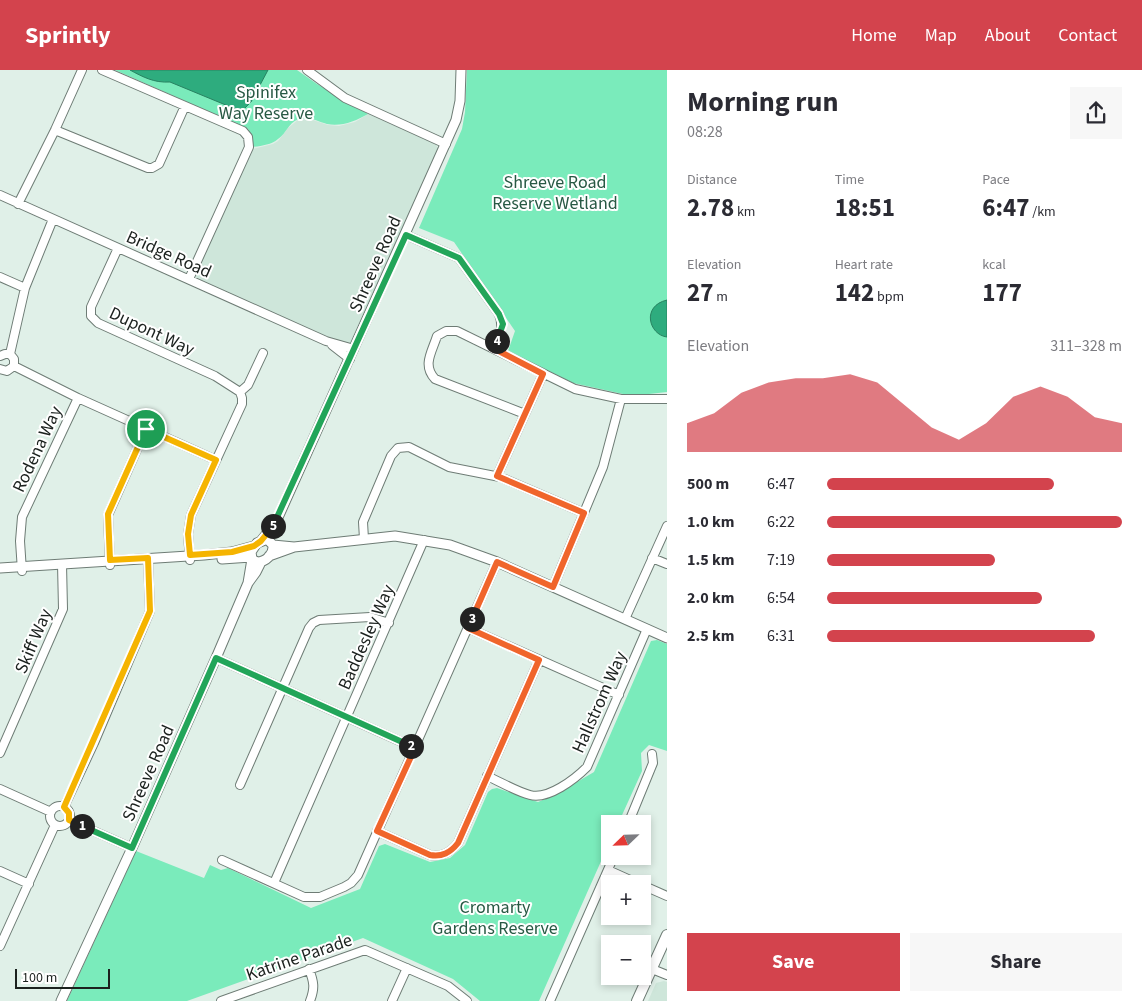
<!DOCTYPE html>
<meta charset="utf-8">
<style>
body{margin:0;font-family:"Source Sans 3",sans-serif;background:#f7f7f7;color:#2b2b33;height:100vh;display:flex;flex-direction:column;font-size:19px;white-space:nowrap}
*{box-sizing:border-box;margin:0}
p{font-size:16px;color:#7c7c81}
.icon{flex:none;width:28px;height:28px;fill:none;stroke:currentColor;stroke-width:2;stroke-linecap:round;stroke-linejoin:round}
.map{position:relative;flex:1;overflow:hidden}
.drawer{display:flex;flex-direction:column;background:#fff;width:475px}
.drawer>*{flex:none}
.needle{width:32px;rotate:247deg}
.buttons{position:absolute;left:601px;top:745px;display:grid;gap:10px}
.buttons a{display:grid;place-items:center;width:50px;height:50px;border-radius:0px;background:#fff;box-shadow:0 2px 8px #0003;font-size:25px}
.scale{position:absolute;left:15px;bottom:12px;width:95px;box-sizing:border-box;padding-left:5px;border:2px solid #1b211e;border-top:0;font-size:14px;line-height:18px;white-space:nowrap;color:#1b211e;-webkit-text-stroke:4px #fff;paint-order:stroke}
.pin{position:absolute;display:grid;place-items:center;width:42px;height:42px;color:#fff;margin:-21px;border:2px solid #fff;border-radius:50%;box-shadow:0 1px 5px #0007}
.km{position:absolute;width:25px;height:25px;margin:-12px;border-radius:50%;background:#222;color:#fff;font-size:14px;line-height:25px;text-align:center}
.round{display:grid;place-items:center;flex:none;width:52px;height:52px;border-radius:0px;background:#f7f7f7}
.head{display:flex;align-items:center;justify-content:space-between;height:85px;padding:0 20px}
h1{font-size:28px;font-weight:700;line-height:38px}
.metrics{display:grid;grid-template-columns:repeat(3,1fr);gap:8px;height:85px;padding:5px 20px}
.metrics div{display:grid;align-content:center}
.metrics b{font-size:25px;font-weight:700}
.metrics small{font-size:14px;font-weight:400}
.metrics p{font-size:14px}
.chart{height:140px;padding:10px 20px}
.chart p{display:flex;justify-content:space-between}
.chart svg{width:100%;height:90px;margin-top:5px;fill:#d3434d;opacity:.7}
.cta{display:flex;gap:10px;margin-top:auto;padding:10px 20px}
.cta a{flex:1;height:58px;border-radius:0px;background:#d3434d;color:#fff;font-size:20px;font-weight:700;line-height:58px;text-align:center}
.cta a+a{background:#f7f7f7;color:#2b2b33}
ul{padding:0 20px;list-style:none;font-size:16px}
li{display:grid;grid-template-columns:80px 60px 1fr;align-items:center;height:38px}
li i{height:12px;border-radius:6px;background:#d3434d}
header{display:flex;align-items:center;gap:30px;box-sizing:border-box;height:70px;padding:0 25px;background:#d3434d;color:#fff}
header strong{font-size:24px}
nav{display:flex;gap:28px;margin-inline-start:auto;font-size:18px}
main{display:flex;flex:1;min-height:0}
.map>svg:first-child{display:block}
.built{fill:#cee6da}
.green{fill:#7aebbb}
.water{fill:#2eac7e;stroke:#288261}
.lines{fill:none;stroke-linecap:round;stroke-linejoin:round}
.minor-casing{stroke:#6e7c75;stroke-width:10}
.tertiary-casing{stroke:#6e7c75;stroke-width:11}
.secondary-casing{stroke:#6e7c75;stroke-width:12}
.minor{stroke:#fff;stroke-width:8}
.tertiary{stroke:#fff;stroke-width:9}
.secondary{stroke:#fff;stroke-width:10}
.split-1-casing{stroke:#fff;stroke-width:10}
.split-2-casing{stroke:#fff;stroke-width:10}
.split-3-casing{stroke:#fff;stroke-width:10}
.split-4-casing{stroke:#fff;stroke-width:10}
.split-5-casing{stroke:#fff;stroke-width:10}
.split-6-casing{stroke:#fff;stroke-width:10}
.split-1{stroke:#f5b400;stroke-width:6}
.split-2{stroke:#22a559;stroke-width:6}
.split-3{stroke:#f0652b;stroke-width:6}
.split-4{stroke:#f0652b;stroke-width:6}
.split-5{stroke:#22a559;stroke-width:6}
.split-6{stroke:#f5b400;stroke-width:6}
.labels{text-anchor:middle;stroke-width:4;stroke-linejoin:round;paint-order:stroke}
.park-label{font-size:18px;fill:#285944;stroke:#fff}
.street-label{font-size:18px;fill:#1b211e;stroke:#fff}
</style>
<header>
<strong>Sprintly</strong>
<nav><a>Home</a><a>Map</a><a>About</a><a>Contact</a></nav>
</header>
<main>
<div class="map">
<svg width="667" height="931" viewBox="0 0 667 931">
<rect width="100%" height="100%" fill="#e0f0e8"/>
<!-- built -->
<path class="built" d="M368,44L436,74L438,79L349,276L194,208L253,79L273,74L278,71L288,58L298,50L310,49L328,55L339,56L355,52Z
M664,911L667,912V931H648L656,913Z"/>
<!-- green -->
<path class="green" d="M115,0H297L317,14L368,44C356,51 341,57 327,54C317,51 311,47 300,49C289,51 287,63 278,69C271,75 261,76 252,77L251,65L248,59Z
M467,0H667V322L649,324H623L573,313L508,281L515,261L454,172L419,158L462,59L465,42Z
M657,570L667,574V681L649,675L641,683L642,701L618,754H610V771L539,931H480L453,909L363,868L187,931H67L136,781L204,808L210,795L221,800L228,798L311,838L360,819L379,776L385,774L430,792L450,788L465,775L488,722L492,719L497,718L538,732L555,725L594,702L651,571Z"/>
<!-- water -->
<path class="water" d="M130,0H268L251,32L243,40L233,38L170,12C154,13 143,7 130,0Z
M667,230V267C649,265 641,236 667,230Z"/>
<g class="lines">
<!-- minor casing -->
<g class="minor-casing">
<path id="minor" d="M102,0L243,61L248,67L249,77L189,209
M307,0L345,28L446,74
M55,60L148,98H152L159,94L185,36
M0,125L326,271L354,279
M18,134L55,60L82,0
M406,165L459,188L499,244C504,258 500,265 493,278
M118,178L91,237V246L98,253L215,306L240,322
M0,207L25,218
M332,275L350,289
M10,284L25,218L53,149
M0,286L5,284H10
M14,296L78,328L216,390
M0,299L7,301L14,296V289L10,284
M240,322L248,315L263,283
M525,344L435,309C422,295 432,282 437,266L446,261H457L575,319L621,329H667
M497,406L543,304
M364,469L363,452L391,386L398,378L409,377L449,397L500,407L584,443
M652,488L667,494
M190,490L188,464L191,445L242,334V328L240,322
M110,495L108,445L146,359
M22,501L20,471L22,447L78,328
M553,517L603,397L621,329
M625,549L667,456
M468,558L619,625
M216,588L415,678
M0,683L63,539L62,494
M487,706C501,712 515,721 530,725C548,730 575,709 587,697L647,559
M240,715L309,558L313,553L319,550L370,547L389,553
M0,719L51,742
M50 746a10 10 0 1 1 20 0a10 10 0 1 1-20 0Z
M64,737L94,673L150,541L148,488
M69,750L132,778
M628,754L653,693L652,684
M377,761L430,785C442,787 450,783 458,773L539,590
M222,790L304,827H320L344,817L351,813L358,805L497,492
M608,800L639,814
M0,801L29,814
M274,813L424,470
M642,815L667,826
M0,876L55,755
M309,899C314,912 315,918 310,931
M652,899L667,905
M221,931L365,880L448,916L467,931
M392,931L407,898
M550,931L614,786"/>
</g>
<!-- tertiary casing -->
<g class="tertiary-casing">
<path id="tertiary" d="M265,470H268L273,475C274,484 266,492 257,492L252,489L251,482L257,473Z
M261,471L276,452L456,50L460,31L461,0
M273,475L294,477L395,466L450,475L497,492L667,568
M269,486L294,477
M222,489L251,487
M0,498L204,485L232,482L254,476
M248,513L256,502L261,492
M61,931L132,778L216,588L248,513L252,489"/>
</g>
<!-- secondary casing -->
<g class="secondary-casing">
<path id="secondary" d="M637,931L667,865"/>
</g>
<!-- minor -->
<use href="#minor" class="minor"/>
<!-- tertiary -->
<use href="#tertiary" class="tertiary"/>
<!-- secondary -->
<use href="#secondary" class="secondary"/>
</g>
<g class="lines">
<!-- split-1 casing -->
<g class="split-1-casing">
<path id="split-1" d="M82,756L69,750V743L64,737L150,541L148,488L110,490L108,444L146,359"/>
</g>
<!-- split-2 casing -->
<g class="split-2-casing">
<path id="split-2" d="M82,756L132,778L216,588L411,676"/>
</g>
<!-- split-3 casing -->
<g class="split-3-casing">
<path id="split-3" d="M411,676L415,678L377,761L430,785C442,787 450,783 458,773L539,590L468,558L472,549"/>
</g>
<!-- split-4 casing -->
<g class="split-4-casing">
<path id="split-4" d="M472,549L497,492L553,517L584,443L497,406L543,304L493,278L497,271"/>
</g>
<!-- split-5 casing -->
<g class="split-5-casing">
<path id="split-5" d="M273,456L406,165L459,188L499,244L503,254L497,271"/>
</g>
<!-- split-6 casing -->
<g class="split-6-casing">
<path id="split-6" d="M146,359L216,390L191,445L188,464L190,485L232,482L254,476L261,471L273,456"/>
</g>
<!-- split-1 -->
<use href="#split-1" class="split-1"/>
<!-- split-2 -->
<use href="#split-2" class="split-2"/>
<!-- split-3 -->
<use href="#split-3" class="split-3"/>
<!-- split-4 -->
<use href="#split-4" class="split-4"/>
<!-- split-5 -->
<use href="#split-5" class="split-5"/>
<!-- split-6 -->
<use href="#split-6" class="split-6"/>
</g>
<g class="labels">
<!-- park labels -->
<g class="park-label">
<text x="266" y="28">Spinifex<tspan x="266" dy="21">Way Reserve</tspan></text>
<text x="555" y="118">Shreeve Road<tspan x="555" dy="21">Reserve Wetland</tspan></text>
<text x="495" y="843">Cromarty<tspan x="495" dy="21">Gardens Reserve</tspan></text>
</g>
<!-- street labels -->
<g class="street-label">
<text transform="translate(169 184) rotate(24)" y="6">Bridge Road</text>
<text transform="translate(375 194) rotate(-66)" y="6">Shreeve Road</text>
<text transform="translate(152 261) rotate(25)" y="6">Dupont Way</text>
<text transform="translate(37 379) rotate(-65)" y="6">Rodena Way</text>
<text transform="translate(366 567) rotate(-66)" y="6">Baddesley Way</text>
<text transform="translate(33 571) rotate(-67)" y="6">Skiff Way</text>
<text transform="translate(599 632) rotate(-66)" y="6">Hallstrom Way</text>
<text transform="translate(148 703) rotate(-66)" y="6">Shreeve Road</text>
<text transform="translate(299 887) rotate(-19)" y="6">Katrine Parade</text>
</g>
</g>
</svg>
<div class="buttons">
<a><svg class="needle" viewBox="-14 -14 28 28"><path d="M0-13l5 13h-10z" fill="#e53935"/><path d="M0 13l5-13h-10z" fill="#7c7c81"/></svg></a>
<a>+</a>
<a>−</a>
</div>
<div class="scale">100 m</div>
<div class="pin" style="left:146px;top:359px;background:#1e9e55"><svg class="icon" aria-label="arrive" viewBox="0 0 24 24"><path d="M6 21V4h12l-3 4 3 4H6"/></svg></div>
<b class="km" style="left:82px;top:756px">1</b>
<b class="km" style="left:411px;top:676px">2</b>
<b class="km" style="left:472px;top:549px">3</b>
<b class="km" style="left:497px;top:271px">4</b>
<b class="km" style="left:273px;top:456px">5</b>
</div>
<section class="drawer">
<div class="head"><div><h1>Morning run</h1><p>08:28</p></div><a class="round"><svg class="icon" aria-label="share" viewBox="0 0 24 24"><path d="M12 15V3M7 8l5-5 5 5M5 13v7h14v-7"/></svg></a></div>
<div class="metrics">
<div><p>Distance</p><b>2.78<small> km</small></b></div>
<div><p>Time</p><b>18:51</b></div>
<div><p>Pace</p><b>6:47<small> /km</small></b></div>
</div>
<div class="metrics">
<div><p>Elevation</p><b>27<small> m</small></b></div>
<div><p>Heart rate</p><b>142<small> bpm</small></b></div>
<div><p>kcal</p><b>177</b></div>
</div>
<div class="chart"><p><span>Elevation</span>311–328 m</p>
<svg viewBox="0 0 160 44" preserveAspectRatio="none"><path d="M0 44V30L10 25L20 15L30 10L40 8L50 8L60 6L70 10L80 21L90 32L100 38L110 30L120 17L130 12L140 17L150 27L160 30V44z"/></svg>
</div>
<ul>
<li><b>500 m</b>6:47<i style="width:77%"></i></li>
<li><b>1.0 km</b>6:22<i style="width:100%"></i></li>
<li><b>1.5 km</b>7:19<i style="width:57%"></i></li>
<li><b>2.0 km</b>6:54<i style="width:73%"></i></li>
<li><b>2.5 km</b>6:31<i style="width:91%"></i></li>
</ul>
<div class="cta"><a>Save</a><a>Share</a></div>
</section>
</main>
